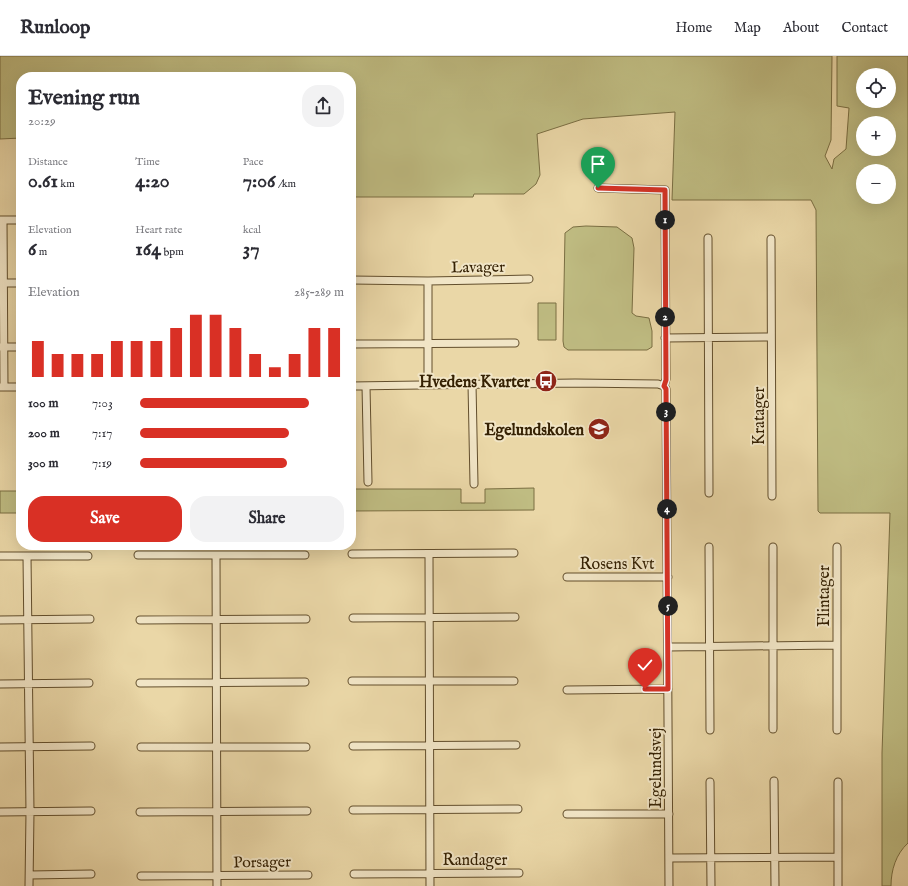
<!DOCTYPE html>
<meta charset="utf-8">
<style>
body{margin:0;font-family:"IM FELL English",serif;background:#f2f2f3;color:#2b2b33;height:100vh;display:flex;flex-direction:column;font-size:15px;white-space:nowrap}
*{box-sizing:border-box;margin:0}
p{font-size:13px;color:#7c7c81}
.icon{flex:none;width:22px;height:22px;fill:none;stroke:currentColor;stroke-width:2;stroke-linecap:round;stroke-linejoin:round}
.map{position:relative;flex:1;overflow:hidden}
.details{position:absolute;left:16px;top:16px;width:340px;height:478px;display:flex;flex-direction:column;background:#fff;border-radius:16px;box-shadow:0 4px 16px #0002}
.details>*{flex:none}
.fabs{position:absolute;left:856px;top:12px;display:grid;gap:8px}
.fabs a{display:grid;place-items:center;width:40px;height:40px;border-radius:50%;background:#fff;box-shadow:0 4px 16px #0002;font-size:20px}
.pin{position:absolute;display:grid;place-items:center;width:34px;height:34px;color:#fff;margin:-41px -17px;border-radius:50% 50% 50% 0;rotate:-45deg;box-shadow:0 0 4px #0007}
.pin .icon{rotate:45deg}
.km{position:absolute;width:20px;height:20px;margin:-10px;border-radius:50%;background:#222;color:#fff;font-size:11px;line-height:20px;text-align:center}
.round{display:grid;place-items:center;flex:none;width:42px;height:42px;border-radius:16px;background:#f2f2f3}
.overview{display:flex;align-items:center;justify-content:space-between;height:68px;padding:0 12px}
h1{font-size:22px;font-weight:800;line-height:30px}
.stats{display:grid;grid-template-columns:repeat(3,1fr);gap:6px;height:68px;padding:4px 12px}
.stats div{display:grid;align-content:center}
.stats b{font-size:20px;font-weight:800}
.stats small{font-size:11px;font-weight:400}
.stats p{font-size:11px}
.chart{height:112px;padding:8px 12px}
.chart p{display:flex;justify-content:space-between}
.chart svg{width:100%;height:72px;margin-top:4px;stroke:#d93025;stroke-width:6}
.cta{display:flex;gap:8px;margin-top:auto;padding:8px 12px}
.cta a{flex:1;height:46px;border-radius:16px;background:#d93025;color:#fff;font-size:16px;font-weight:800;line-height:46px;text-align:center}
.cta a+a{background:#f2f2f3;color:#2b2b33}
ul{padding:0 12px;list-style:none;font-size:13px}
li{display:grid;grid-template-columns:64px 48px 1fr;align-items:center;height:30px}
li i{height:10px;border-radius:5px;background:#d93025}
header{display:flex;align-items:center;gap:24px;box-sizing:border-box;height:56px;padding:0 20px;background:#fff;border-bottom:1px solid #e1e1e2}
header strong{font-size:19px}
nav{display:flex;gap:22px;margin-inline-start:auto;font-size:14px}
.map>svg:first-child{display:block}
.green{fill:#bfbc82;stroke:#7a6e42;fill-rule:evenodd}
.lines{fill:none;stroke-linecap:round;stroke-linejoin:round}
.street-casing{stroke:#624e2c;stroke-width:9}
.street{stroke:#f1e5c6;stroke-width:7}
.route-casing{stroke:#fff;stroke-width:8}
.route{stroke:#d93025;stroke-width:5}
.labels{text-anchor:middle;stroke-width:4;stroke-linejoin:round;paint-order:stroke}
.street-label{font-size:16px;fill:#352103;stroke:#f1e5c6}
.poi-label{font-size:16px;font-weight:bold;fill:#352103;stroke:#f1e5c6;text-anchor:end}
</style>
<header>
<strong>Runloop</strong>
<nav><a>Home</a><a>Map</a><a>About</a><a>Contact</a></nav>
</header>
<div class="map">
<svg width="908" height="830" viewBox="0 0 908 830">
<rect width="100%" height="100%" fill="#ead7a7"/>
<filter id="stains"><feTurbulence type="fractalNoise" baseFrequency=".005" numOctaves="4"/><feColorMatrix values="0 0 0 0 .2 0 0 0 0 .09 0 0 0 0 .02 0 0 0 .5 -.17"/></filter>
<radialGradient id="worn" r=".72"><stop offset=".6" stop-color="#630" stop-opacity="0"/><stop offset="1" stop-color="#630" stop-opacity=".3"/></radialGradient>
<!-- green -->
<path class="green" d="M0,0H832L831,84L825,100L832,113L834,103L846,93L849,52L837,50V0H908V787C896,798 891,814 891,830H882V697L890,457H820L818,455L816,154L811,144H672L675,56L583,63L537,78L540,119L536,128L524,138H474L473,141H351V21H21V82L0,83ZM863,19H889V45H863ZM863,67H889V93H863ZM863,115H889V141H863Z
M586,170L617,171L632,182L634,192L632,257L636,260L649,262L652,275V291L647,294H568L564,291L563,285L565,177L573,171Z
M538,247H556V284H538Z
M534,432V454L351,455V433H461V447H485V433Z
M0,435H21V457H0Z"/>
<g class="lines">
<!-- street casing -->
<g class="street-casing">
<path id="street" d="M598,132L665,134L666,323L664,330L666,333L669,830
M0,164H21
M3,164L4,331
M708,182L709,437
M771,183L772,440
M351,224L428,225L529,223
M0,227H21
M665,282L771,281
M351,288L515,287
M0,291H21
M472,328L474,428
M428,329V225
M351,330L575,327L658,328L664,330
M366,330L368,426
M0,331H21
M709,491L710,674
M773,491V673
M837,491V674
M352,498L514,497
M429,498L430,830
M138,499H305
M216,499L217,830
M0,500H88
M27,500L30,756L29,830
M567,521H668
M353,562L515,561
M0,564L90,563
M140,564L306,563
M668,591L837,589
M352,625H514
M140,627L305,626
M0,628L89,627
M567,634L668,633
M353,690L516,689
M0,691L91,690
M141,691H306
M774,725L775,830
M710,726L711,830
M838,726V830
M353,754L518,753
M0,756L91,755
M140,756L307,755
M567,758H669
M669,802L838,801
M354,818L519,817
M30,819L91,818
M141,820L308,819"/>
</g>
<!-- street -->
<use href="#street" class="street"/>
</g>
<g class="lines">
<!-- route casing -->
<g class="route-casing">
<path id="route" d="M598,132L665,134L666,324L664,330L666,333L668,633H645"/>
</g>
<!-- route -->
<use href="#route" class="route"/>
</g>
<!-- icons -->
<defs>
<g id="bus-disc" transform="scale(1.15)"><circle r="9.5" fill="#8f2418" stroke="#f1e5c6"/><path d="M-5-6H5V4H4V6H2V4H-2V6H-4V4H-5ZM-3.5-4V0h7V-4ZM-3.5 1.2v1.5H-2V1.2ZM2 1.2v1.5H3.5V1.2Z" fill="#fff"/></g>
<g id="school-disc" transform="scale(1.15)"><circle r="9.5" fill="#8f2418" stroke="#f1e5c6"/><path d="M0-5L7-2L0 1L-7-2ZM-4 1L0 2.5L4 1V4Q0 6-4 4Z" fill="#fff"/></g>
</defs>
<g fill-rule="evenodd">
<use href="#bus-disc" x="546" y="325"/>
<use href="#school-disc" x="599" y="373"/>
</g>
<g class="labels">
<!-- street labels -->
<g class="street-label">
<text transform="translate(478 210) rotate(-1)" y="6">Lavager</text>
<text transform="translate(758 360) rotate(-90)" y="6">Kratager</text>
<text x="617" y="513">Rosens Kvt</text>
<text transform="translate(823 540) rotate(-90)" y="6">Flintager</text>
<text transform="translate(655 712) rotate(-90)" y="6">Egelundsvej</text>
<text x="475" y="809">Randager</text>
<text transform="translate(262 805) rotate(-1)" y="6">Porsager</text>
</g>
<!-- poi labels -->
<g class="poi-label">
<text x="530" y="331">Hvedens Kvarter</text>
<text x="584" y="379">Egelundskolen</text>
</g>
</g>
<rect width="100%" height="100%" filter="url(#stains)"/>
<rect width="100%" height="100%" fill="url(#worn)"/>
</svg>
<div class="fabs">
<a><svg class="icon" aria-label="locate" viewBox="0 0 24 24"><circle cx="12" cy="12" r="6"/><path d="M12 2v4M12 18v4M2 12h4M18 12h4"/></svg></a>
<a>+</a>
<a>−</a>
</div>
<div class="pin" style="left:598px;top:132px;background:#1e9e55"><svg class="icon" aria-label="arrive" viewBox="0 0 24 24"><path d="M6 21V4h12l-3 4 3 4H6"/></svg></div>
<div class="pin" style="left:645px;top:633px;background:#d93025"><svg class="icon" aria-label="check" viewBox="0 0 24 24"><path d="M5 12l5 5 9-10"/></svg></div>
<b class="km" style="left:665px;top:164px">1</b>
<b class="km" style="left:665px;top:261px">2</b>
<b class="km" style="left:666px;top:356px">3</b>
<b class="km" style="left:667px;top:453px">4</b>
<b class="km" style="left:668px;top:550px">5</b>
<section class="details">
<div class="overview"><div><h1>Evening run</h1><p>20:29</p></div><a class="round"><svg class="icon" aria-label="share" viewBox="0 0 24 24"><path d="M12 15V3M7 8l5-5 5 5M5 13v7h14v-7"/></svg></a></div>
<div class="stats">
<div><p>Distance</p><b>0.61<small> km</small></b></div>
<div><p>Time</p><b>4:20</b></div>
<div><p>Pace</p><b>7:06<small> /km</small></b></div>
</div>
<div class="stats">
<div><p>Elevation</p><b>6<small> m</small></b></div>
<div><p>Heart rate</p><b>164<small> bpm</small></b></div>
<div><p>kcal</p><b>37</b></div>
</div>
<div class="chart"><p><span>Elevation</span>285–289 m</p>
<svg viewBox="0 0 160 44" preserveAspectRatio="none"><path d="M5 44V22M15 44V30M25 44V30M35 44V30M45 44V22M55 44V22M65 44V22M75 44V14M85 44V6M95 44V6M105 44V14M115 44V30M125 44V38M135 44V30M145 44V14M155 44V14"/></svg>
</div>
<ul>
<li><b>100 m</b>7:03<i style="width:83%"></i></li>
<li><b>200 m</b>7:17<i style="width:73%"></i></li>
<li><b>300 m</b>7:19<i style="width:72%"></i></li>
</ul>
<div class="cta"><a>Save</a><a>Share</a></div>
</section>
</div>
